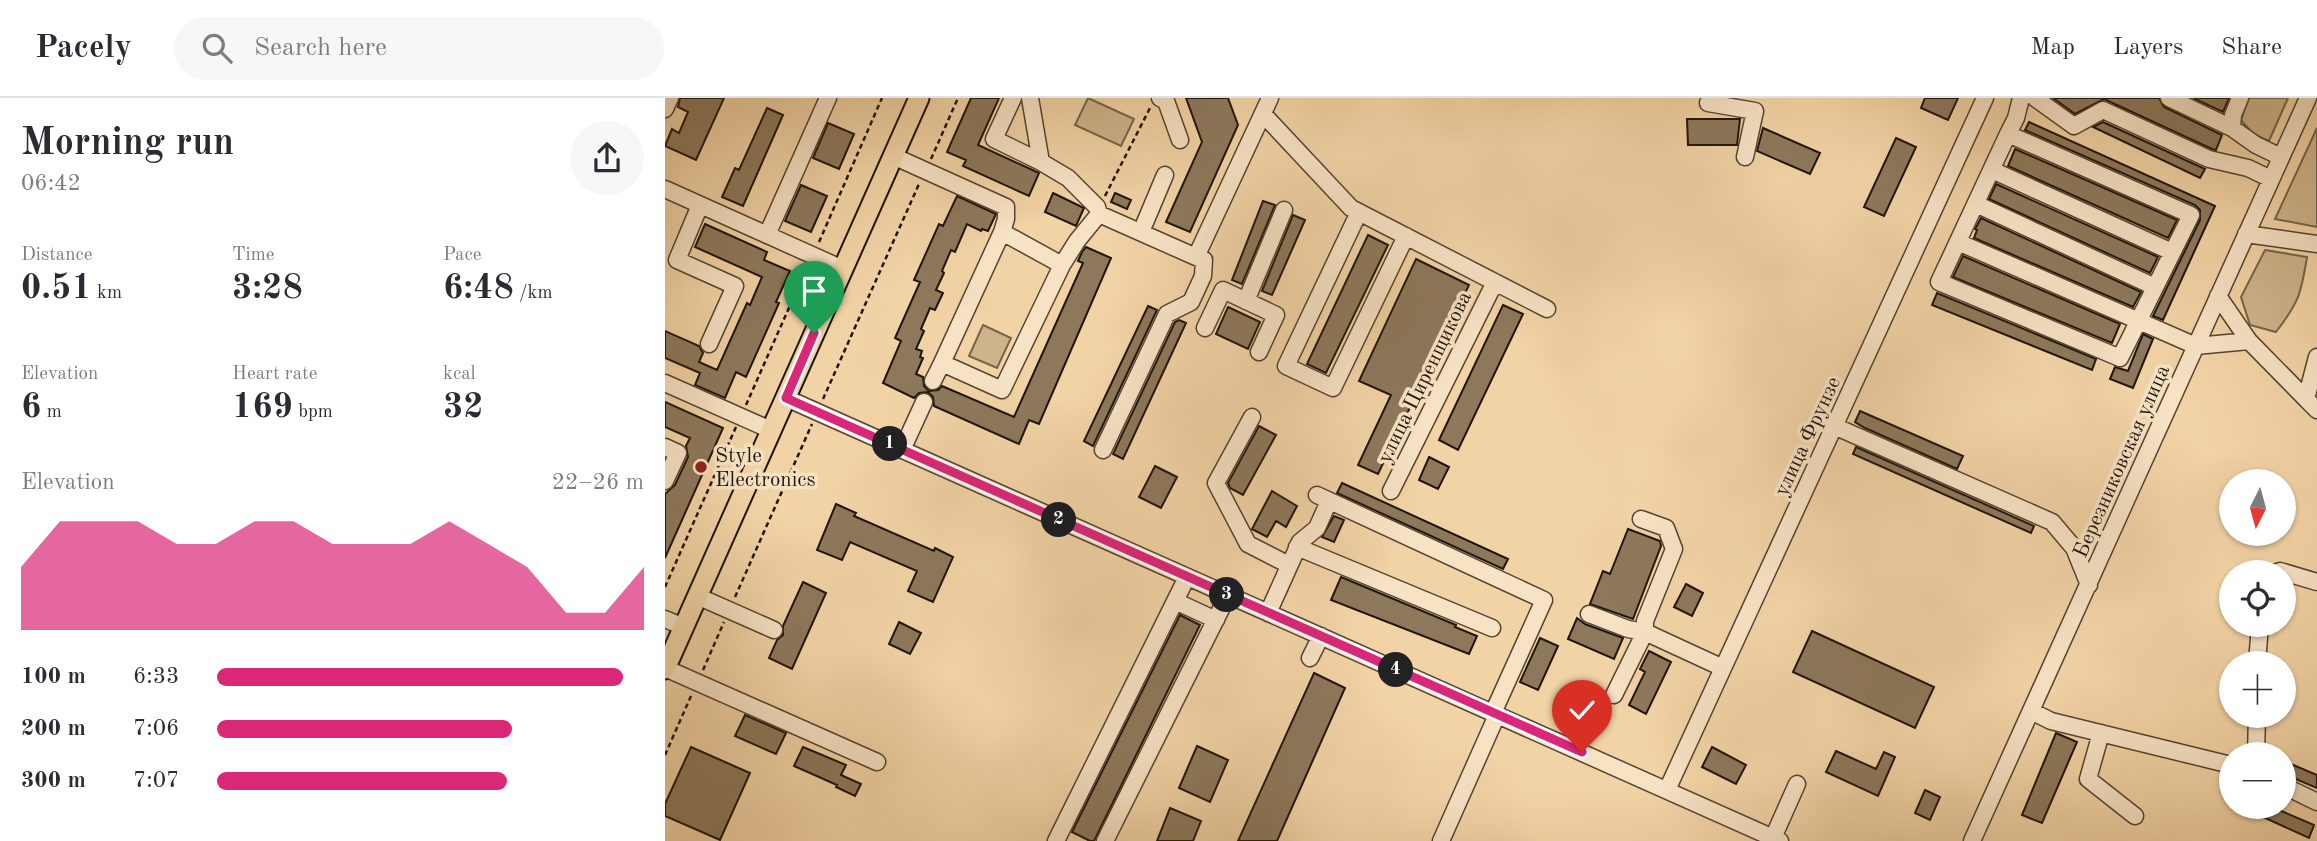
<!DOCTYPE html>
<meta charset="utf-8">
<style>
body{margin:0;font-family:"Old Standard TT",serif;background:#f7f7f7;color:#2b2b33;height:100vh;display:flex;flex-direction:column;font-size:26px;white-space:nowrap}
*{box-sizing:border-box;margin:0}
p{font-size:23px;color:#7c7c81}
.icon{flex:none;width:38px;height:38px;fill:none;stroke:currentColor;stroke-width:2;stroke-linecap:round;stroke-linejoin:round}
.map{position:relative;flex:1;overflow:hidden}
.sheet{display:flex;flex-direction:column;background:#fff;width:665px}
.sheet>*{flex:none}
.needle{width:46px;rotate:186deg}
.controls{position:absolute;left:1554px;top:371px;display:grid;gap:14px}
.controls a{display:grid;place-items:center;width:77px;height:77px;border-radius:50%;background:#fff;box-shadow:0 2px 5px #0004;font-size:35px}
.pin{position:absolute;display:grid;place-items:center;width:60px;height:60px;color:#fff;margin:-72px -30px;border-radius:50% 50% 50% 0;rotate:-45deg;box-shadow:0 0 7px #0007}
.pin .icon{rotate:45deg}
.km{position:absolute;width:35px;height:35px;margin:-18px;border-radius:50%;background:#222;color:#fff;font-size:19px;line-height:35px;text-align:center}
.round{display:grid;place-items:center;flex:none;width:74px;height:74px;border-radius:37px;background:#f7f7f7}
.head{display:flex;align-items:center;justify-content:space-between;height:119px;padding:0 21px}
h1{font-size:38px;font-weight:700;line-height:52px}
.figures{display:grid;grid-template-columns:repeat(3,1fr);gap:10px;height:119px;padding:7px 21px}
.figures div{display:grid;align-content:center}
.figures b{font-size:35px;font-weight:700}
.figures small{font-size:19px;font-weight:400}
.figures p{font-size:19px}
.chart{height:196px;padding:14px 21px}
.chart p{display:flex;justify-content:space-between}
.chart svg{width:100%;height:126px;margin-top:7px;fill:#db2777;opacity:.7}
ul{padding:0 21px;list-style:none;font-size:23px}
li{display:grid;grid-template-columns:112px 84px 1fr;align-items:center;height:52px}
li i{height:18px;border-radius:9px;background:#db2777}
header{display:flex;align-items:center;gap:42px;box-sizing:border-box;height:98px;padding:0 35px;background:#fff;border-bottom:2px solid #e1e1e2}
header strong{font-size:33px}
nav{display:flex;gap:38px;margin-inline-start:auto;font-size:24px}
.search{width:490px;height:63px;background:#f7f7f7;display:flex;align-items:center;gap:18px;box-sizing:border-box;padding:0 24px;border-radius:38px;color:#7c7c81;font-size:26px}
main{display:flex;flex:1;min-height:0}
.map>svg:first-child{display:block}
.green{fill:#ceb38b;stroke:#76644b;stroke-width:2}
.building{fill:#8d785b;stroke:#1f150b;stroke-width:2}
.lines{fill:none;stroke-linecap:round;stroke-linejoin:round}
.minor-casing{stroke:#544432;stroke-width:19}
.major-casing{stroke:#1f150b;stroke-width:23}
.path{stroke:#1f150b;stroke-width:2.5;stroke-dasharray:5 3.5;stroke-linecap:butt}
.minor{stroke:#f7e2c4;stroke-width:16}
.major{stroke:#f2d3a5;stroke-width:19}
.route-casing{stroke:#fff;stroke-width:14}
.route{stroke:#db2777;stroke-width:9}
.poi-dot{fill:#8f2418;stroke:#f7e2c4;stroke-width:2.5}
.labels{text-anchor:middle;stroke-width:7;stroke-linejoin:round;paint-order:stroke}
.street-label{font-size:21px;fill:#1f150b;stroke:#f7e2c4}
.poi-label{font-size:21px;fill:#1f150b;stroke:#f7e2c4;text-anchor:start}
</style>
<header>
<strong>Pacely</strong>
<div class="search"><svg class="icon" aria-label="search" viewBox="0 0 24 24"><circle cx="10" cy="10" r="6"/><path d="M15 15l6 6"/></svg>Search here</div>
<nav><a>Map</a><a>Layers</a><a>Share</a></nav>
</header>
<main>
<section class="sheet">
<div class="head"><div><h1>Morning run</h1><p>06:42</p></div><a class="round"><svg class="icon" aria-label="share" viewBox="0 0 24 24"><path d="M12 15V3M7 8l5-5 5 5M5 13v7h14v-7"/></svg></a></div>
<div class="figures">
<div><p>Distance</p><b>0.51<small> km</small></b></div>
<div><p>Time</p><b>3:28</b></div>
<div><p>Pace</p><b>6:48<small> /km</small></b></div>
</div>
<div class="figures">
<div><p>Elevation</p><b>6<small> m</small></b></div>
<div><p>Heart rate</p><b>169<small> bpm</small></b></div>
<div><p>kcal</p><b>32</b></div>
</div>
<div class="chart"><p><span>Elevation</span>22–26 m</p>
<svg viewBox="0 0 160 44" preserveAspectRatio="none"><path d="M0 44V22L10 6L20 6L30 6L40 14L50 14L60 6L70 6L80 14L90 14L100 14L110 6L120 14L130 22L140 38L150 38L160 22V44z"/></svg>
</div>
<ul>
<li><b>100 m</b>6:33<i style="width:95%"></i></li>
<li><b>200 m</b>7:06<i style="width:69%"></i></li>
<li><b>300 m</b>7:07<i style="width:68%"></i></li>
</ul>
</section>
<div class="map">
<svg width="1652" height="743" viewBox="0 0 1652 743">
<rect width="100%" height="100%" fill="#f2d3a5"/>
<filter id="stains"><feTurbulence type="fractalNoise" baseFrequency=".00286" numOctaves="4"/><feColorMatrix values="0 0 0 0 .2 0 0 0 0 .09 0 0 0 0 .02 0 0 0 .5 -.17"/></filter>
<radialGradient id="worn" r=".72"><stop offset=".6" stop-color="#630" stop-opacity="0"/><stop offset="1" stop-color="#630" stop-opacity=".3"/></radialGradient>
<!-- green -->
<path class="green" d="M423,0L469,21L456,48L410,27Z
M1584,0H1623L1604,43L1588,36L1576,22Z
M1652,30V129L1610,121Z
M1600,152L1642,159C1636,196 1634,204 1611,234L1585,227L1576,199Z
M318,227L346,240L332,270L304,258Z"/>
<!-- building -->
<path class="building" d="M15,0H59L31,62L0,48L7,31L14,35L23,14L13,9Z
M306,0H334L313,47L374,75L364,98L298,68L301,62L282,54Z
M521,0H563L573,27L525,134L501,124L537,44Z
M1260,0H1293L1283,22L1256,10Z
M1388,0H1441L1410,16Z
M1442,0H1494L1499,9L1557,37L1551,52L1547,51L1441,2Z
M1528,0H1564L1558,14Z
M102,10L118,17L78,108L57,99L70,70L74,72Z
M1022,21H1075L1072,47H1023Z
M1364,24L1550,108L1498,222L1488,218L1535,122V112L1530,107L1360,32Z
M1438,24L1540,71L1535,80L1428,29Z
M163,25L189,36L174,71L148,60Z
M1098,30L1155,55L1145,76L1092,53Z
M1231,40L1251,49L1219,118L1199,109Z
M1350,51L1512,122L1503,140L1343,68Z
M1331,86L1493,159L1485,175L1324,101Z
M136,87L162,98L146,134L120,123Z
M388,95L419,110L411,128L380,114Z
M450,95L466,102L462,111L446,104Z
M292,98L331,116L323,133L317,131L316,133L302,126L290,154L286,152L277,173L279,175L271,192L278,195L270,212L265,210L256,231L259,233L251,251L257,253L255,259L258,260L251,276L258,279L259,288L264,293L273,292L277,288L349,319L418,165L413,163L417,154L421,149L446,160L374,326L364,322L354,346L269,308L268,299L263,294L254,295L249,300L218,285L236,243L230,240L255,184L249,182L274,126L278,128Z
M598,103L610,107L577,186L567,182Z
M628,117L640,122L607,197L597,193Z
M1316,120L1476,194L1468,209L1309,140L1312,132L1310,131Z
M40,126L102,154L99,162L125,173L111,204L114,205L81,279L71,274L60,300L30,287L35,275L0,260V233L34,248L38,255L34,264L52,272L82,205L85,207L97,179L30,149Z
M703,137L723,147L661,275L642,266Z
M1298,158L1455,226L1447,245L1288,179Z
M751,161L804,187L713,376L693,367L726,297L694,283Z
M1272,195L1431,261L1427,272L1267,207Z
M838,207L858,216L793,352L774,342Z
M483,208L492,212L428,348L419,343Z
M563,209L595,224L583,251L551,236Z
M514,222L521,225L458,361L448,356L510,224Z
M1478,236L1488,241L1468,290L1445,281L1450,269L1463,273Z
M0,304L58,330L0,460V396L10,387L23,359L21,348L25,340L0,329Z
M1195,313L1298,358L1292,371L1200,330L1190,324Z
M594,328L611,337L578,397L565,390L563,385Z
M1191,349L1369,428L1366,435L1188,356Z
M764,359L784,369L773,391L754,382Z
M490,368L512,379L496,410L474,399Z
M677,385L843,461L838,471L672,395Z
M607,393L632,408L621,429L611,423L602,439L587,431Z
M171,406L191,415L189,418L269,453L270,450L288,459L268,504L243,493L252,473L185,444L177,462L152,452Z
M669,418L679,422L669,444L657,439Z
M963,431L995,443L996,448L968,521L925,506L938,473L945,476Z
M676,479L791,527L790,529L812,538L804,556L666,502Z
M138,484L161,495L127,571L104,560L112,542L118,537V528Z
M1021,486L1038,495L1027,518L1009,509Z
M515,517L535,527L429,743H425L407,734Z
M912,520L920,526L958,540L949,561L903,541Z
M234,524L256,535L245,556L224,546Z
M1147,533L1269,589L1250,630L1128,574Z
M875,540L893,548L873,592L855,584Z
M984,553L1006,564L981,616L964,607L980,574L975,571Z
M649,575L680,590L612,743H573Z
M80,617L121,635L111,656L70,638Z
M1391,635L1412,644L1377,725L1357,717Z
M532,648L563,662L545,704L514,690Z
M26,649L85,675L55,742L0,718V706Z
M138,649L181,667L176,677L196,686L190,698L171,689L172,687L129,668Z
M1047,649L1081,667L1071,686L1037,669Z
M1171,653L1211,671L1219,654L1230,659L1213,698L1161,674Z
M1619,663L1652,677V690L1619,676Z
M1260,692L1275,699L1265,722L1250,715Z
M1602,709H1607L1649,727L1644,740L1598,719Z
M505,710L536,723L528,743H492Z"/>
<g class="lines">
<!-- minor casing -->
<g class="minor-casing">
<path id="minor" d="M348,0L329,41L376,64L403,80L432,109L434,116L531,159L605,0
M365,0L376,64
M495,0L501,3L515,42
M1370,0L1409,28L1438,12L1544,61L1583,70L1606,81
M1504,0L1567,30L1591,47L1616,59
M1043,5L1090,13L1080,59
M0,11L5,0
M598,16L686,110L882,211
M1567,30L1568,17L1575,0
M1343,36L1526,117L1455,260L1274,184Z
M1343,36L1351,20L1356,0
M228,58L341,109V121L337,134L277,265L337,292L397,167L412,143L434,116
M1327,72L1507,154
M0,91L178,171
M1311,106L1490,189
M35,107L12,162L70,188L44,246
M694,114L621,268L668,290L741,138
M337,134L397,167
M476,134L500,77
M1581,136L1652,146
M102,137L163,0
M1293,144L1531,248L1584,243
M1553,198L1584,243L1641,301
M581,203L619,112
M540,230L558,192L611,217L594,254
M1652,259L1641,301L1652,312
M268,283L277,265
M0,285L106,332
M121,300L1115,743
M587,319L551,385L583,446L624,467
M1169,328L1387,424L1409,450L1424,487
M0,349L13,355L0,383
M237,352L259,304
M438,352L502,216L526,204L538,178L539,162L531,159
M726,393L830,184
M652,397L879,502L828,615
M632,449L827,530
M1612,474L1615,473L1652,484
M32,498L109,532
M510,503L551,522
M603,515L635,444L652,430L664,403
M924,516L963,531L980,534V523L1009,451L1001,430L976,421
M0,521L19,529
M645,560L656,538
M1592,565L1595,527
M0,570L212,664
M949,597L980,534L1058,570
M1366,613L1386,623L1566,667
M1436,635L1423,681L1470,718
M1591,656L1592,618
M1619,688L1652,704
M1002,692L1320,0
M1108,740L1132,686
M391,743L522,479
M440,743L563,497
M776,743L832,617
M1307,743L1643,0"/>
</g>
<!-- major casing -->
<g class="major-casing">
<path id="major" d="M0,571L254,0"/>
</g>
<!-- path -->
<path class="path" d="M266,61L293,0
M440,98L485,10
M154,144L217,0
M158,301L254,86
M81,307L142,169
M0,489L71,329
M70,499L147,326
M38,572L59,524
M0,657L26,598"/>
<!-- minor -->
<use href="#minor" class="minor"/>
<!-- major -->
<use href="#major" class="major"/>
</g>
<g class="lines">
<!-- route casing -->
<g class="route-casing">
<path id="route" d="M149,235L121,300L917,654"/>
</g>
<!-- route -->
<use href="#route" class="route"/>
</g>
<!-- markers -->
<circle class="poi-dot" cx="36" cy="369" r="7"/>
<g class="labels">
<!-- street labels -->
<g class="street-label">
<text transform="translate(759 279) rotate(-64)" y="7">улица Циренщикова</text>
<text transform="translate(1142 338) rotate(-65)" y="7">улица Фрунзе</text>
<text transform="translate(1456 363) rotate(-66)" y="7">Березниковская улица</text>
</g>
<!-- poi labels -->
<g class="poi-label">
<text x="50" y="364">Style<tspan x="50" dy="24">Electronics</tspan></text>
</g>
</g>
<rect width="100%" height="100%" filter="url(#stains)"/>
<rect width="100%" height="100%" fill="url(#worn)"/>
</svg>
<div class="controls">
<a><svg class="needle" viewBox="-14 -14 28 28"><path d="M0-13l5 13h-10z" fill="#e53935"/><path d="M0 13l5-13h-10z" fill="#7c7c81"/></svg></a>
<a><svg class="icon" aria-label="locate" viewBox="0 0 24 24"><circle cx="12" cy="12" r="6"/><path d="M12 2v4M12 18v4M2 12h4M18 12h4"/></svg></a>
<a>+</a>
<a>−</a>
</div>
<div class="pin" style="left:149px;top:235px;background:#1e9e55"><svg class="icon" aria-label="arrive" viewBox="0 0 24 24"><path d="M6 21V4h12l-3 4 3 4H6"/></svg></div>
<div class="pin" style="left:917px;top:654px;background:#d93025"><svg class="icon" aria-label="check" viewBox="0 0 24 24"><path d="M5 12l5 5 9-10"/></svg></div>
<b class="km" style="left:225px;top:346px">1</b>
<b class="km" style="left:394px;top:422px">2</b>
<b class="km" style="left:562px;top:497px">3</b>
<b class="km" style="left:731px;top:572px">4</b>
</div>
</main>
